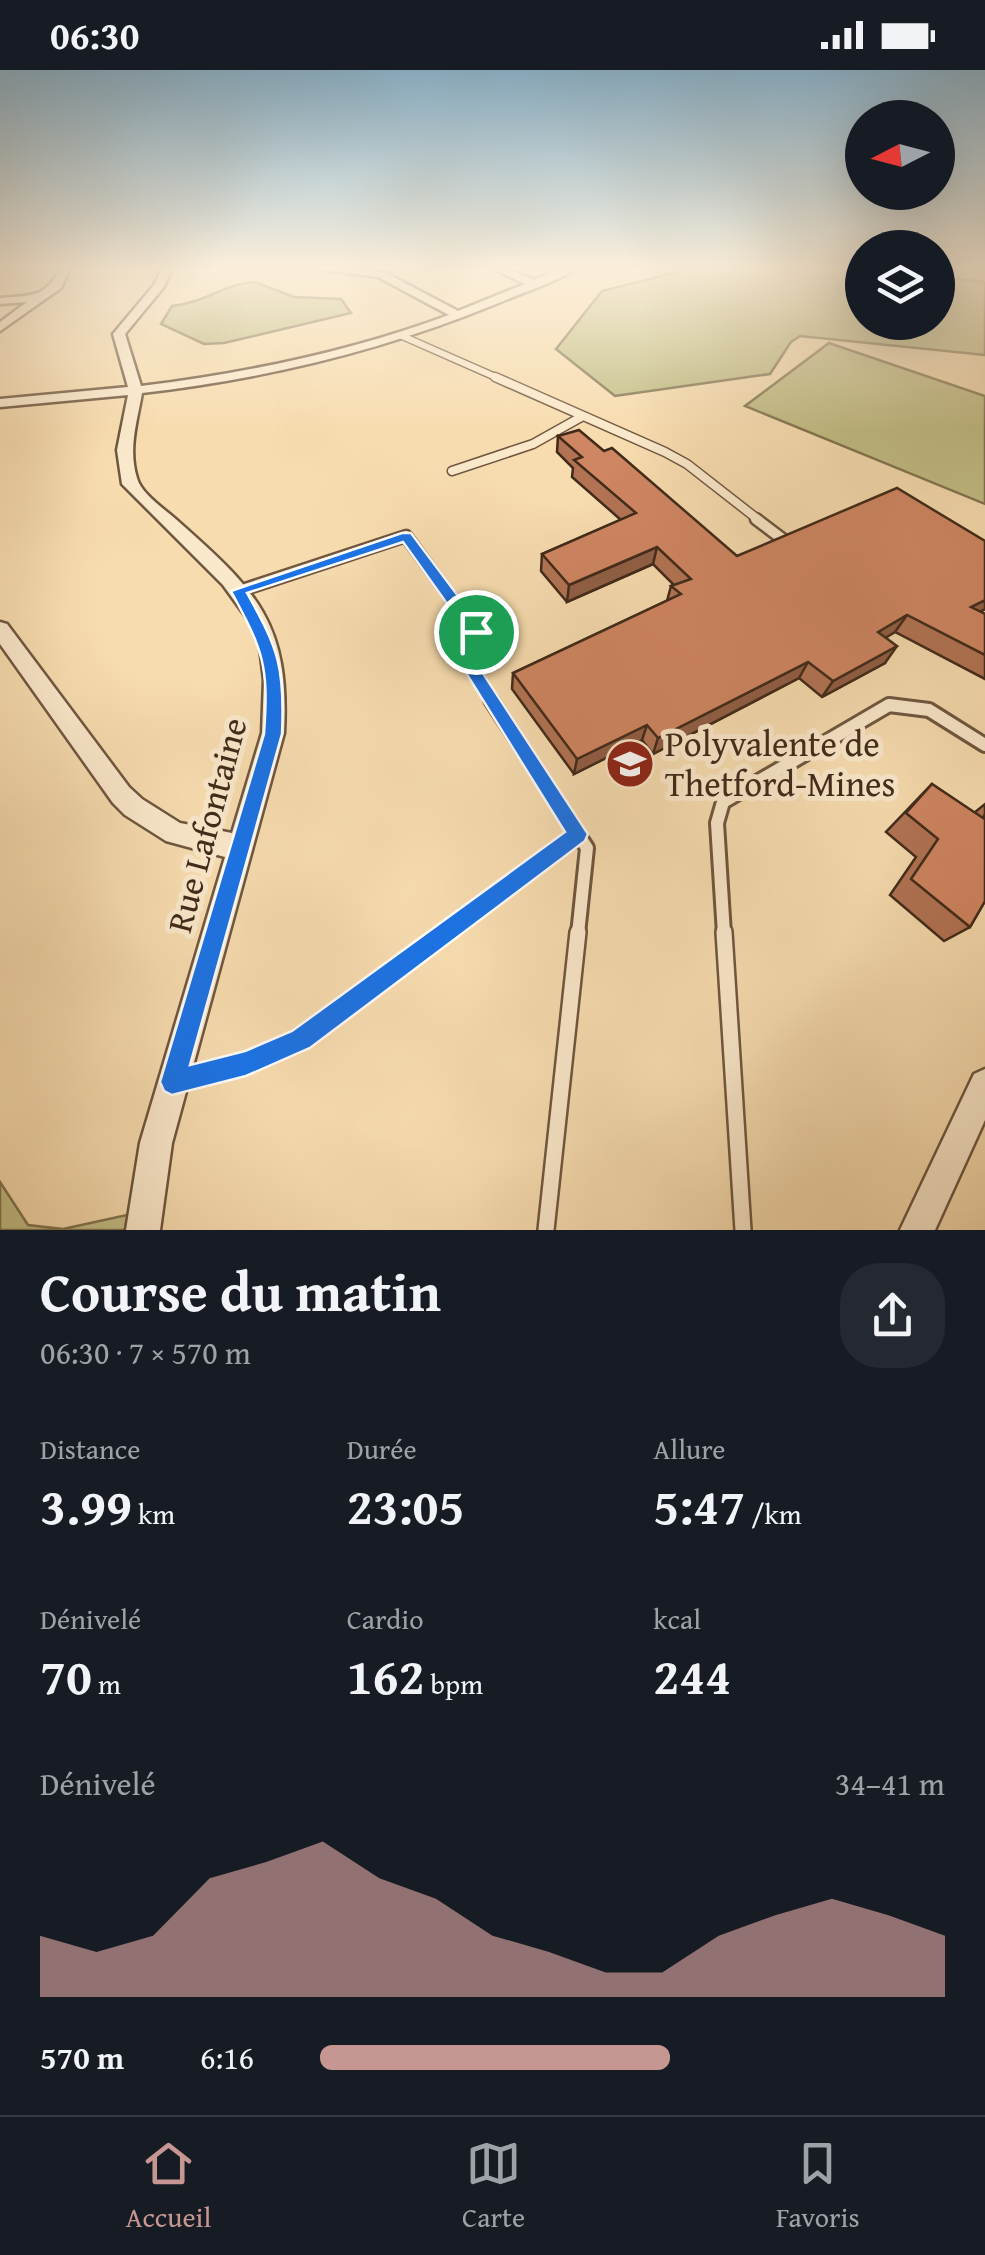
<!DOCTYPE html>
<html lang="fr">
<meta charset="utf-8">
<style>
body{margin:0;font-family:"Gentium Book Plus",serif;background:#242831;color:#f1f3f6;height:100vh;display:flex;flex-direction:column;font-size:38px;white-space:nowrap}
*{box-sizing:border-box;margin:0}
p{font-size:32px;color:#9ea1a6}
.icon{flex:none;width:55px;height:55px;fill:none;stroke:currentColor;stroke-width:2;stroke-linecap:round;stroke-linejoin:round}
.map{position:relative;height:1160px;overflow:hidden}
.panel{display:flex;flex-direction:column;background:#171b24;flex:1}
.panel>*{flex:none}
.needle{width:65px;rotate:264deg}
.controls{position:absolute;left:845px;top:30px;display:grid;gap:20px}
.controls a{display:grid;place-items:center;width:110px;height:110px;border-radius:50%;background:#171b24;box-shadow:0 10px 40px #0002;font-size:50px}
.pin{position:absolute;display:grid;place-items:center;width:85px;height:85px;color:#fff;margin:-42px;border:5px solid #fff;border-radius:50%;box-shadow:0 2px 10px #0007}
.round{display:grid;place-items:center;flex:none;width:105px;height:105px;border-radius:40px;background:#242831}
.head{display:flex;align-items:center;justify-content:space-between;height:170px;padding:0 40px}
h1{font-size:55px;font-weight:700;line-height:75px}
.figures{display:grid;grid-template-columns:repeat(3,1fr);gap:15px;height:170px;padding:10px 40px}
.figures div{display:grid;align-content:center}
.figures b{font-size:50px;font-weight:700}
.figures small{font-size:28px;font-weight:400}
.figures p{font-size:28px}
.chart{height:280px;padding:20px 40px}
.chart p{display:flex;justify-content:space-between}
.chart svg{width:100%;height:180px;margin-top:10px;fill:#c59692;opacity:.7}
ul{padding:0 40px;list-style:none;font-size:32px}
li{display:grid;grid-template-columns:160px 120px 1fr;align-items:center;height:75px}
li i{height:25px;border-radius:12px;background:#c59692}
.status{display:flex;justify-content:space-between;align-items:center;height:70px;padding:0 50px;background:#171b24;direction:ltr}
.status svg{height:28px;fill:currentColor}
.tabs{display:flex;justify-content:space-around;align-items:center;height:140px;border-top:2px solid #363941;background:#171b24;font-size:28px;color:#9ea1a6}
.tabs a{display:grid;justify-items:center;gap:5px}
.tabs .active{color:#c59692}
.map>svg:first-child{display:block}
.green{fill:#c3be86;stroke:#827450;stroke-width:2.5}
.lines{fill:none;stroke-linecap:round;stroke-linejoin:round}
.service-far4-casing{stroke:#6e563f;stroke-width:9}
.service-far3-casing{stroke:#6e563f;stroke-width:11}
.service-far2-casing{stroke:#6e563f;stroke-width:15}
.service-far1-casing{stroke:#6e563f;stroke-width:18}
.service-casing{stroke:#6e563f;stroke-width:20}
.minor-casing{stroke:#6e563f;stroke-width:5}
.service-far4{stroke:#fae8cb;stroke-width:6}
.service-far3{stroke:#fae8cb;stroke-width:8}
.service-far2{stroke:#fae8cb;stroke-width:10}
.service-far1{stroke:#fae8cb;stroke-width:12}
.service{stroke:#fae8cb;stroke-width:15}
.minor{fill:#fae8cb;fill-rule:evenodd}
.wall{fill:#b27354;stroke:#412a1a;stroke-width:2.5}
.shaded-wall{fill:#915e45;stroke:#412a1a;stroke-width:2.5}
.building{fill:#cf8662;stroke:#412a1a;stroke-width:2.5}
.route{fill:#1a73e8;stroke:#fff;stroke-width:2.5;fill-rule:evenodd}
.labels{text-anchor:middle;stroke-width:10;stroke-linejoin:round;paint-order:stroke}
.poi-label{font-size:35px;fill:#412a1a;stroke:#fae8cb;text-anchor:start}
.street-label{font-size:35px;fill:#412a1a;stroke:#fae8cb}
</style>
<div class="status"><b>06:30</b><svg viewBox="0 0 49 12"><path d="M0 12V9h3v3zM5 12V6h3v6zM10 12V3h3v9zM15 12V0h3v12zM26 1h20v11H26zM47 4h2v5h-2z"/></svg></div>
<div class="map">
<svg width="985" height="1160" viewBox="0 0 985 1160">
<rect width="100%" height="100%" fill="#f7dcaf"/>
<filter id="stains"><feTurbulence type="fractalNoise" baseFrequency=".002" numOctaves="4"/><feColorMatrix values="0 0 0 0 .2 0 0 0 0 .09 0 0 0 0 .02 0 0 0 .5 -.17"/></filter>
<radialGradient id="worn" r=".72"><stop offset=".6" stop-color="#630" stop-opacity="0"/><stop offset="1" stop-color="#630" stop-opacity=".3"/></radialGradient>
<!-- green -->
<path class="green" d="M697,197H862V252H938V207L985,212V285L800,266L791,272L770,304L615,326L556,279L602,221Z
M255,212L294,227L341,229L351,243L224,273L204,274L161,254L172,236C208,232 220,215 255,212Z
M829,273L985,326V434L745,336Z
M0,1112L28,1155L63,1159L145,1141L143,1160H0Z"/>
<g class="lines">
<!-- service-far4 casing -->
<g class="service-far4-casing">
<path id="service-far4" d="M400,265L500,309"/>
</g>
<!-- service-far3 casing -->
<g class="service-far3-casing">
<path id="service-far3" d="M495,307L665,382L687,394L760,451
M452,401L533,374L583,346"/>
</g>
<!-- service-far2 casing -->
<g class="service-far2-casing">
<path id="service-far2" d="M756,449L785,471
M239,521L406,466L476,562L474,603L493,632"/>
</g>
<!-- service-far1 casing -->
<g class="service-far1-casing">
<path id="service-far1" d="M491,630L587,778L578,864
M443,864L578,765
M724,864L717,753L723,732L889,635L929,640L985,675"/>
</g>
<!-- service casing -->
<g class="service-casing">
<path id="service" d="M724,862L743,1160
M178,1011L246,993L301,969L446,862
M546,1160L578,862"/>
</g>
<!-- minor casing -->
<g class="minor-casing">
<path id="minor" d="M61,197H71L61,218L0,261V252L27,232L0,234V228C32,225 45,229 61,197Z
M163,197H173L163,218L125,264L141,316C247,303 349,282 449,245L378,207L303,197L384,202L458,241L525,214L490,197H504L534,210L565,197H579C555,213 523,222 496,234C381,281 265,309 142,323C137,352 128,379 137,408C141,424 166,440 179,452C257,521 290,554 284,663L172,1073L160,1160H126L140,1073L225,787L166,771L125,745L113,733L0,574V552L7,554L129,717L142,729L180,753L232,763L262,663L264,610L260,578L252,555L223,515L122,414L117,380L128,325L0,337V329L128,317L113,264L154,215Z
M985,999V1050L935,1160H900L974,1004Z"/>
</g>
<!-- service-far4 -->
<use href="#service-far4" class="service-far4"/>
<!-- service-far3 -->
<use href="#service-far3" class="service-far3"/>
<!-- service-far2 -->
<use href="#service-far2" class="service-far2"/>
<!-- service-far1 -->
<use href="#service-far1" class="service-far1"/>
<!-- service -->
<use href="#service" class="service"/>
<!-- minor -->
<use href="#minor" class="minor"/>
</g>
<!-- wall -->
<path class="wall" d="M558,366L737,486L985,471V539L980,542L985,544V609L895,562L885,567V593L822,627L799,608L653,684L642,670L574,704L512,619L513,603L667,531L671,516L674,515L653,494L567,532L541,501L542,484L621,450L572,407L573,398L557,382Z
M932,714L974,743L985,734V831L970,857L944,871L890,825L916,787L886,762Z"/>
<!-- shaded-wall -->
<path class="shaded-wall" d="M657,477L653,494L567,532L569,515Z
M985,530V539L957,554L971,537Z
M907,545L895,562L867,579L878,562Z
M897,576L885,593L822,627L833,611Z
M808,592L799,608L653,684L658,668Z
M647,655L642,670L574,704L577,689Z"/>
<!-- building -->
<path class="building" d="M579,360L604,381L612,378L737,486L897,418L985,471V530L971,537L985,544V585L907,545L878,562L897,576L833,611L808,592L658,668L647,655L577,689L513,603L681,524L671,516L691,509L657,477L569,515L542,484L636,443L574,390L582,387L558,366Z
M932,714L983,748L985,744V831L970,857L911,809L938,769L906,743Z"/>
<!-- sky -->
<linearGradient id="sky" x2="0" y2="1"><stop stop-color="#8ab6d2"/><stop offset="0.55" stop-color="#fbefdb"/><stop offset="1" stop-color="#fbefdb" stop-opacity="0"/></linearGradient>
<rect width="985" height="360" fill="url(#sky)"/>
<!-- route -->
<path class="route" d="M402,463H411L482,558V602L588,764L585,771L310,978L246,1006L172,1025L164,1021L160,1012L264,664C269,594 263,581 231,521ZM403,472L468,563L466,603L565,762L292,961L245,981L190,995L282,664C285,598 279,580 247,523Z"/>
<!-- icons -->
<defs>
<g id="school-disc" transform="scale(2.5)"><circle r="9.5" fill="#8f2418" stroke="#fae8cb"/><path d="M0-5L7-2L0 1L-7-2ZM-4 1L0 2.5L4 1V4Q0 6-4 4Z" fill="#fff"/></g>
</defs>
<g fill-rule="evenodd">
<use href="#school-disc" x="630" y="694"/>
</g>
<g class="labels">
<!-- poi labels -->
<g class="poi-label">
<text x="665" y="686">Polyvalente de<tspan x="665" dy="40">Thetford-Mines</tspan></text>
</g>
<!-- street labels -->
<g class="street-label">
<text transform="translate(207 755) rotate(-75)" y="12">Rue Lafontaine</text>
</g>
</g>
<rect width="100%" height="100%" filter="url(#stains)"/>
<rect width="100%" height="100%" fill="url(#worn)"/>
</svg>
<div class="controls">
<a><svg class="needle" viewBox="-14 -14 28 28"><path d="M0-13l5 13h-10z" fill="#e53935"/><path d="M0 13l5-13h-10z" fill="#9ea1a6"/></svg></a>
<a><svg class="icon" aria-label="layers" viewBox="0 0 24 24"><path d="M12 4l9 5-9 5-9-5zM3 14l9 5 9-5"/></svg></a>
</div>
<div class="pin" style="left:476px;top:562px;background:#1e9e55"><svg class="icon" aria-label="arrive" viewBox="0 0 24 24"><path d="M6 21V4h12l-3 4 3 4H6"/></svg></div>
</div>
<section class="panel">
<div class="head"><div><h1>Course du matin</h1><p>06:30 · 7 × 570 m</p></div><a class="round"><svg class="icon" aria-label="share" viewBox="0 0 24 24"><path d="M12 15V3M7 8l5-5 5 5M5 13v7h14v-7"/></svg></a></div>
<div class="figures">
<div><p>Distance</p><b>3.99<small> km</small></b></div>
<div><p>Durée</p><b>23:05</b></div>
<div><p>Allure</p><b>5:47<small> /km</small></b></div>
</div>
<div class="figures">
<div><p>Dénivelé</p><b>70<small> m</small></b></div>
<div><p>Cardio</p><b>162<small> bpm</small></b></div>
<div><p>kcal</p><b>244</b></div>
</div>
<div class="chart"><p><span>Dénivelé</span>34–41 m</p>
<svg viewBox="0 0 160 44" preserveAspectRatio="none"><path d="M0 44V29L10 33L20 29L30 15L40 11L50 6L60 15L70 20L80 29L90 33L100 38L110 38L120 29L130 24L140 20L150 24L160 29V44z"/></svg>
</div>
<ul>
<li><b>570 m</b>6:16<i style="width:56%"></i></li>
</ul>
</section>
<nav class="tabs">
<a class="active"><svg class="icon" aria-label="home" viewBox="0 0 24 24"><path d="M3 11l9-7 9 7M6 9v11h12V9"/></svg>Accueil</a>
<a><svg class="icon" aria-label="map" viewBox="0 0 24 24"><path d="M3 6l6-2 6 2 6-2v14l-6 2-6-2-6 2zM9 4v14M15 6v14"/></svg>Carte</a>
<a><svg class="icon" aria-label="saved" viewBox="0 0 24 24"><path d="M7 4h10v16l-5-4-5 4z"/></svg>Favoris</a>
</nav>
